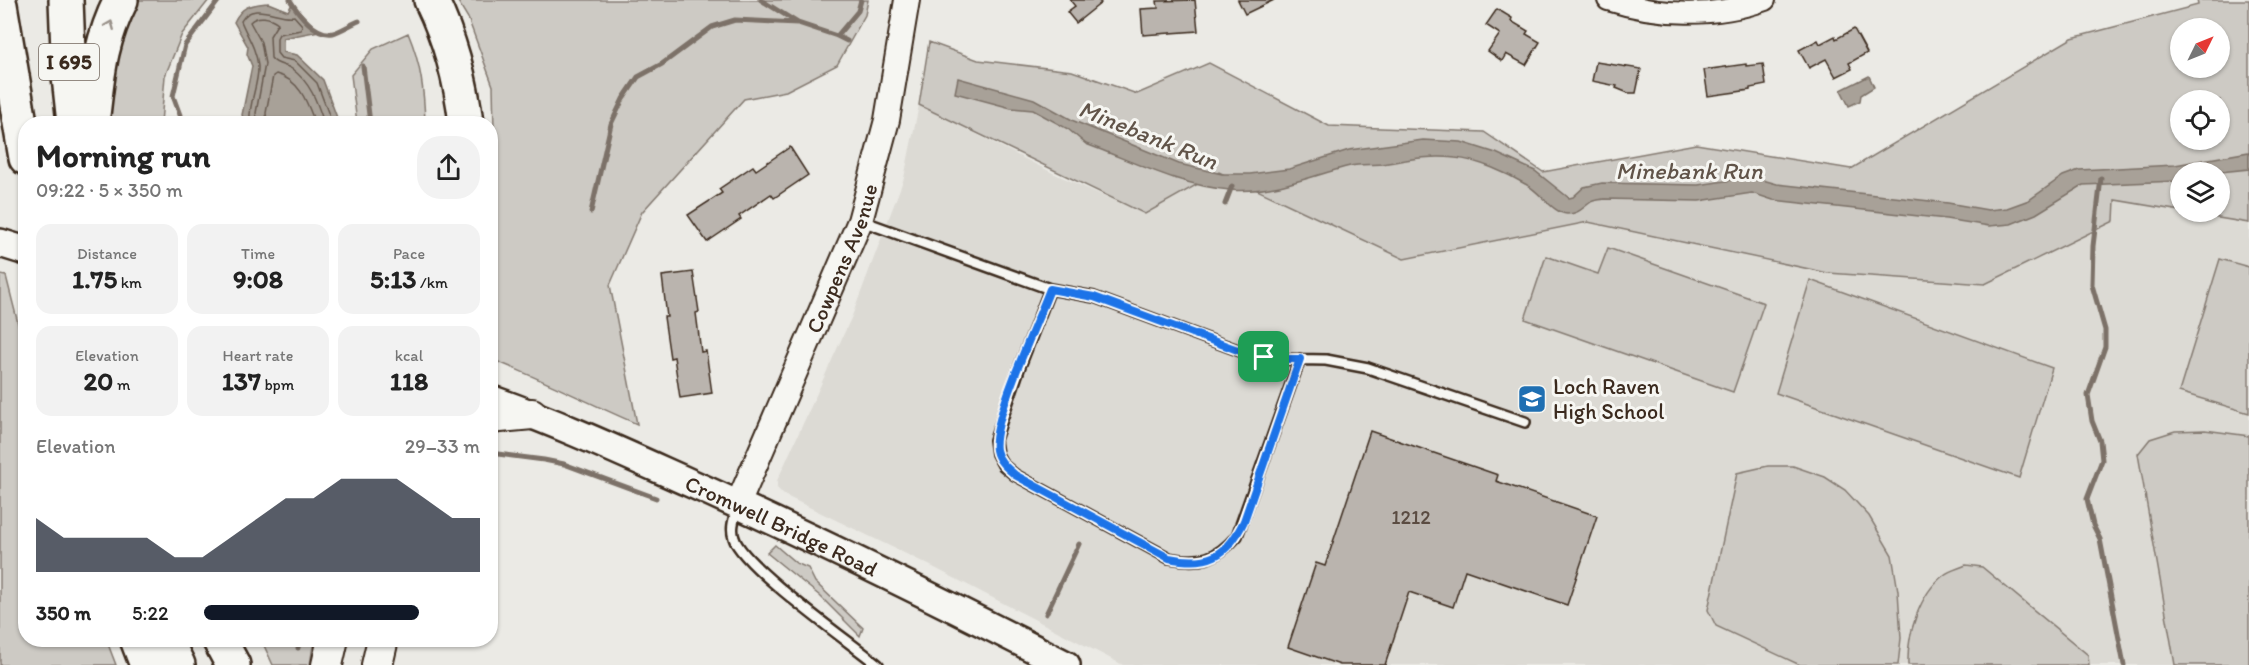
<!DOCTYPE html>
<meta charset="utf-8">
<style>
body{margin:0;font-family:Itim,sans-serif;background:#f2f2f2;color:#222;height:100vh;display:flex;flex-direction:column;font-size:22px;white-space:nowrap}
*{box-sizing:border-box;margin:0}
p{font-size:20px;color:#767676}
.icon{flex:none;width:33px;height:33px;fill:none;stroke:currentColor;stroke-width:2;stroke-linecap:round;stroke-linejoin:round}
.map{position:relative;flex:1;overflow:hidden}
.details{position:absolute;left:18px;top:116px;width:480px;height:531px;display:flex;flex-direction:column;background:#fff;border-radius:24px;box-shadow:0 2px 4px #0004}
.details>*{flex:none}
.needle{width:39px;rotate:47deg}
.buttons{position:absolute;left:2170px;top:18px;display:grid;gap:12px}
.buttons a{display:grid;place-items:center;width:60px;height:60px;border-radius:50%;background:#fff;box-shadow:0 2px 4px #0004;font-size:30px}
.pin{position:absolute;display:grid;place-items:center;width:51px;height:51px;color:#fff;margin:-26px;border-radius:12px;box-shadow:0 3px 9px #0006}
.round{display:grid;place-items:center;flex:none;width:63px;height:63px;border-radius:24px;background:#f2f2f2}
.headline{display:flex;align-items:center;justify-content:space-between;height:102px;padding:0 18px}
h1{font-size:33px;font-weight:700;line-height:45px}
.figures{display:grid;grid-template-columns:repeat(3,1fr);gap:9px;height:102px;padding:6px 18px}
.figures div{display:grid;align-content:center;border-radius:15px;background:#f2f2f2;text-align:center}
.figures b{font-size:26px;font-weight:700}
.figures small{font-size:16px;font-weight:400}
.figures p{font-size:16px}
.chart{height:168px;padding:12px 18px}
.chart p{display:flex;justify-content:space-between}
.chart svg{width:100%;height:108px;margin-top:6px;fill:#111827;opacity:.7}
ul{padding:0 18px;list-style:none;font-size:20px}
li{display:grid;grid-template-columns:96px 72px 1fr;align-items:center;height:45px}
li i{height:15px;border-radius:8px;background:#111827}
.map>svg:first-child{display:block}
.built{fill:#dcdad4}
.green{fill:#cdcac4;stroke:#847a71;stroke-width:1.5;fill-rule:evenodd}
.water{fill:#a8a198;stroke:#7c7167;stroke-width:1.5}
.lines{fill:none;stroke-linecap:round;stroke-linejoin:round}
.shore{stroke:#675a4f;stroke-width:1.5}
.stream{stroke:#7c7167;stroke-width:5}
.building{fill:#bab4ae;stroke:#3b2a1e;stroke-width:1.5}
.service-casing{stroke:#3b2a1e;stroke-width:14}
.minor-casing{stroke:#3b2a1e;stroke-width:24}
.tertiary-casing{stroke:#3b2a1e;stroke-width:28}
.secondary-casing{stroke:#3b2a1e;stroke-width:32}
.primary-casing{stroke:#3b2a1e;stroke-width:34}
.motorway-casing{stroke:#3b2a1e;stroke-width:38}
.service{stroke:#f6f6f2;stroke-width:9}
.minor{stroke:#f6f6f2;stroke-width:20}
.tertiary{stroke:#f6f6f2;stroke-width:24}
.secondary{stroke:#f6f6f2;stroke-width:27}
.primary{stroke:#f6f6f2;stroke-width:30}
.motorway{stroke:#f6f6f2;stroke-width:33}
.oneway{stroke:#989088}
.route-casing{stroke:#fff;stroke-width:12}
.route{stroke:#1a73e8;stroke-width:8}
.labels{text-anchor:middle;stroke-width:6;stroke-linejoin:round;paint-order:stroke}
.number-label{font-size:20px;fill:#5b4c42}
.shield{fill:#f6f6f2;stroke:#73675e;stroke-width:1.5}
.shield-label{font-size:21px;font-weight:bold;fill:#3b2a1e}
.street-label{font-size:22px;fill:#3b2a1e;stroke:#f6f6f2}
.poi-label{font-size:22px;fill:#3b2a1e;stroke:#f6f6f2;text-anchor:start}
.water-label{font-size:24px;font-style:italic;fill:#615449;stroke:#f6f6f2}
</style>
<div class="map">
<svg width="2249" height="665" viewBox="0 0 2249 665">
<rect width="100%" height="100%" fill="#ebeae5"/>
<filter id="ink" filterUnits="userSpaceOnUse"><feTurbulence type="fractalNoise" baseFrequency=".0167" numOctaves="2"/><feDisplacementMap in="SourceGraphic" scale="12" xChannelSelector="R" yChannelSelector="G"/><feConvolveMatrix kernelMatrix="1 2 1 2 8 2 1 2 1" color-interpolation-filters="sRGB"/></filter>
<g filter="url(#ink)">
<!-- built -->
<path class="built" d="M919,105L1055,174L1145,214L1219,172L1404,259L1588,222L1828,273L1985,284L2115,200L2249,223V665H1123L929,565L784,495L777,488V481L852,316L904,178Z"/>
<!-- green -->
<path class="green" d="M139,0H209L182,34L165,76L161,123H109L110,80L129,14Z
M457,0H868L865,15L837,65L786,91L744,99L642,212L610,285L637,424C588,403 540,378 491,359L490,213L495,175L493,86L468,18Z
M2197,0H2249V223L2182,212H2220V172H2181V211L2115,200L2114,221L1985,284L1828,273L1588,222L1404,259L1219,172L1145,214L919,105L929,42L978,60L1072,71L1137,94L1209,63L1329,126L1484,132L1543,172L1696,144L1851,169L2072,38L2198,5ZM2181,28H2220V68H2181ZM2181,100H2220V140H2181Z
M408,33C421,64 424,90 425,123H357L351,75L373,49Z
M1608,248L1764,303L1733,392L1525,319L1546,256L1598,274Z
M2220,259L2249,267V413L2179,392Z
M0,275L6,276L25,351L26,639H106L116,665H0Z
M1810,280L2052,368L2019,478L1776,393Z
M2205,430L2249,436V665H2175L2138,454L2150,439L2175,431Z
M1768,466H1793L1825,477L1845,490L1869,516L1892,555L1898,591L1901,638L1898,665H1800L1716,626L1708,610L1737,473Z
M775,545L796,563L808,568L815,582L863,628L860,636L820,596L767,553Z
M1966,565L1982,567L2088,655L2089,665H1908C1907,635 1919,594 1944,575C1950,570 1960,568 1966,565Z
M261,639H314L310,665H273Z"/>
<!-- water -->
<path class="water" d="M268,3L288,11L292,4L319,31L283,38V52L297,55L323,80L339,123H245L242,115L252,66L247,54L248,47L234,22C242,5 251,5 268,3Z
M1869,76L1874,87L1861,95L1860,101L1849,106L1841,90Z
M958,78L1034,99L1074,121L1179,164L1222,174H1250L1289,169L1349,150L1423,140L1461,142L1496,153L1535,171L1569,198L1573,197L1584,187L1602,183L1698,185L1752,177L1777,184L1948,203L1988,210L2007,208L2029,200L2063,176L2079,170L2175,165L2249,152V169L2220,172H2181V180L2177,181L2083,185L2036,214L2011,224L1989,226L1946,219L1773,200L1752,193L1699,201L1604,199C1600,200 1594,200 1591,202C1582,208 1579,214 1567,214C1553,213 1540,192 1527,185C1507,173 1478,160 1455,158C1429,155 1407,160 1382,164C1372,165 1360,164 1350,166C1310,176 1272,194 1230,190C1184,186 1142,166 1099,149L1086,144L1068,129L1033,110L1011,108L955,93Z"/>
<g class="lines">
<!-- shore -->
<path class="shore" d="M250,123C248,103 259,85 258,66C256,48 247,36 241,21C253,0 278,19 294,16L302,25L301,30L279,34L277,38V53L281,58L295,61L317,83L332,123
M258,123L256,113L265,64L261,42L250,22C258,14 270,17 278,23L270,36L271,58C277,66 285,64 292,69C311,83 317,102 324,123
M267,123L266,113L273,76L276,74C300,80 307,102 315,123"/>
<!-- stream -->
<path class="stream" d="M290,0C298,13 315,36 333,33C341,31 351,24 359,21
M761,0L798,23L837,36L847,41
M837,36L858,11L861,0
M363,66L370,123
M183,123L173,96L185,45L219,0
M2101,178L2093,246L2092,285L2105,330V347L2088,395L2092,421L2100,441L2102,460L2087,499L2093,525L2100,539L2124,665
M1225,204L1232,186
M591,212L611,124L623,99L638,77L662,64L712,27L735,20L798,23
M490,453L544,460L564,464L656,498
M1046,614L1079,544
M298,648L299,639"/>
</g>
<!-- building -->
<path class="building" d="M1070,0H1098L1101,3L1076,23L1067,12L1075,6Z
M1195,0L1198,31L1143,35L1141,9L1158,8L1157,1Z
M1238,0H1274L1245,14Z
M1497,9L1512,18L1511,21L1528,31L1526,34L1540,42L1526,65L1506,54L1502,61L1488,51L1500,34L1486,25Z
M1854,29L1867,53L1849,63L1852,69L1836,77L1826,59L1809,68L1799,50L1818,40L1820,44L1835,36L1836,39Z
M1596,62L1641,69L1636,93H1628L1616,88L1617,86L1592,81Z
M1746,64V66L1763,64L1766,85L1750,88V90L1708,96L1704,70Z
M790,147L808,175L774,198L771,194L739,216L741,219L707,242L688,215L722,193L719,189L753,166L756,170Z
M693,272L699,312L696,313L701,352L706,351L712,393L680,398L674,357L670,358L664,317H667L662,276Z
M1370,431L1498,475L1496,481L1597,516L1567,605L1465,570L1453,607L1409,592L1385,665H1340L1288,647L1316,563L1325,566Z"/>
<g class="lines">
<!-- service casing -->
<g class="service-casing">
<path id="service" d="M862,221L1050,289L1094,297L1243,352L1273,359L1326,360L1368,368L1525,422
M1050,289L1020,366L995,440L997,454L1003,465L1015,475L1169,558C1200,564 1216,560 1237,536L1300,359
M738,506C735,517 730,527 734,538C742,566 850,642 878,665"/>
</g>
<!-- minor casing -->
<g class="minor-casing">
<path id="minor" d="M1608,0C1658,16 1715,18 1765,0"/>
</g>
<!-- tertiary casing -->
<g class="tertiary-casing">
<g id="tertiary">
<path id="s1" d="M738,504L860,221L887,120L907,0"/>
</g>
</g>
<!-- secondary casing -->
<g class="secondary-casing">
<g id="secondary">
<path d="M0,243L26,251"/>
<path id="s2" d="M490,399C558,423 623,453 688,482C816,539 941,601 1066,665"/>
</g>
</g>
<!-- primary casing -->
<g class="primary-casing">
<path id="primary" d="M490,418L532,414
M327,665L333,639
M377,665L383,639"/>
</g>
<!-- motorway casing -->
<g class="motorway-casing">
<path id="motorway" d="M66,0L69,77L74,123
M431,0C450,39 461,80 466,123
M0,5L26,158
M92,123C98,75 99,44 121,0
M137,639L147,665
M165,639L178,665
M219,639L233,665"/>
</g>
<!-- service -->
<use href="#service" class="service"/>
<!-- minor -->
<use href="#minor" class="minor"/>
<!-- tertiary -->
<use href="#tertiary" class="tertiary"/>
<!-- secondary -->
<use href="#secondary" class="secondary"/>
<!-- primary -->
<use href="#primary" class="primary"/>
<!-- motorway -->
<use href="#motorway" class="motorway"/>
</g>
<!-- one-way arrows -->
<defs><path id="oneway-chevron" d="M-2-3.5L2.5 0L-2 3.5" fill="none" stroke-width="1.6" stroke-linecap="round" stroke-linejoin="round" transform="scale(1.5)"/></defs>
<use class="oneway" href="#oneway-chevron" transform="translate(110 25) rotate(-68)"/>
</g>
<g class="lines" filter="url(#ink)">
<!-- route casing -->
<g class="route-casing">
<path id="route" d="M1050,289L1094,297L1243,352L1273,359H1300L1244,521C1227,557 1208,566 1169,558L1015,475C1007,468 998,461 996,450C991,421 1038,321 1050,289Z"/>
</g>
<!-- route -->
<use href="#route" class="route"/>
</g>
<!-- icons -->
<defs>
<g id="school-square" transform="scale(1.5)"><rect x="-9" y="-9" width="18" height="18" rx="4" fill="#1f6fb2" stroke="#f6f6f2"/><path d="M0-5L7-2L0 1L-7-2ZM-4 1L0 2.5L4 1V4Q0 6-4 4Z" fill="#fff"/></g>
</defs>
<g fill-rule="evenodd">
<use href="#school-square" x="1532" y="399"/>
</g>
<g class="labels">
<!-- number labels -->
<g class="number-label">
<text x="1411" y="524">1212</text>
</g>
<!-- shield labels -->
<rect class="shield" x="39" y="44" width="60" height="36" rx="4.5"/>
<g class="shield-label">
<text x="69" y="69">I 695</text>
</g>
<!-- street labels -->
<g class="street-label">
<text dy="8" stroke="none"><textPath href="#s1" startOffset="267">Cowpens Avenue</textPath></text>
<text dy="8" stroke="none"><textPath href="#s2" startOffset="318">Cromwell Bridge Road</textPath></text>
</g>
<!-- poi labels -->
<g class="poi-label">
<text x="1553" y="394">Loch Raven<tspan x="1553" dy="25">High School</tspan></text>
</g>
<!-- water labels -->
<g class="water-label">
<text transform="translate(1148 135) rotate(22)" y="8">Minebank Run</text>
<text x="1689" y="179">Minebank Run</text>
</g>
</g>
</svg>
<div class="buttons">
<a><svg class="needle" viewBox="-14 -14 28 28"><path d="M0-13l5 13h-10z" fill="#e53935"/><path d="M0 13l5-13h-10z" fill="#767676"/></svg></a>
<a><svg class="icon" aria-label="locate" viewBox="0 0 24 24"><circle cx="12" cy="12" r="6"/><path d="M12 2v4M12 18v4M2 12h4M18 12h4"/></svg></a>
<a><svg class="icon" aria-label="layers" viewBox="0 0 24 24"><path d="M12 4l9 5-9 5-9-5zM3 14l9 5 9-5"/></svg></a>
</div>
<div class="pin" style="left:1264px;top:357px;background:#1e9e55"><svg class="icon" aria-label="arrive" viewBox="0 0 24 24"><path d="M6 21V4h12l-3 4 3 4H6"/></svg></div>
<section class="details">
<div class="headline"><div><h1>Morning run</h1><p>09:22 · 5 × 350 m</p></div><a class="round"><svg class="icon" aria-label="share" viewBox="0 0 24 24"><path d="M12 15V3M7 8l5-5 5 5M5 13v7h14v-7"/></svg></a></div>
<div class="figures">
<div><p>Distance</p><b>1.75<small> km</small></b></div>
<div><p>Time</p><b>9:08</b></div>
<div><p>Pace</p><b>5:13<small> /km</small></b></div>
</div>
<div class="figures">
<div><p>Elevation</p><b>20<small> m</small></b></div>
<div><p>Heart rate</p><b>137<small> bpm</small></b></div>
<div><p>kcal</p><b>118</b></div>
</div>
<div class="chart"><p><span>Elevation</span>29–33 m</p>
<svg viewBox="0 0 160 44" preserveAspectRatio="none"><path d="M0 44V22L10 30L20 30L30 30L40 30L50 38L60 38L70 30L80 22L90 14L100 14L110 6L120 6L130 6L140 14L150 22L160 22V44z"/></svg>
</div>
<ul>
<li><b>350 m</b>5:22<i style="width:78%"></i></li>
</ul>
</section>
</div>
